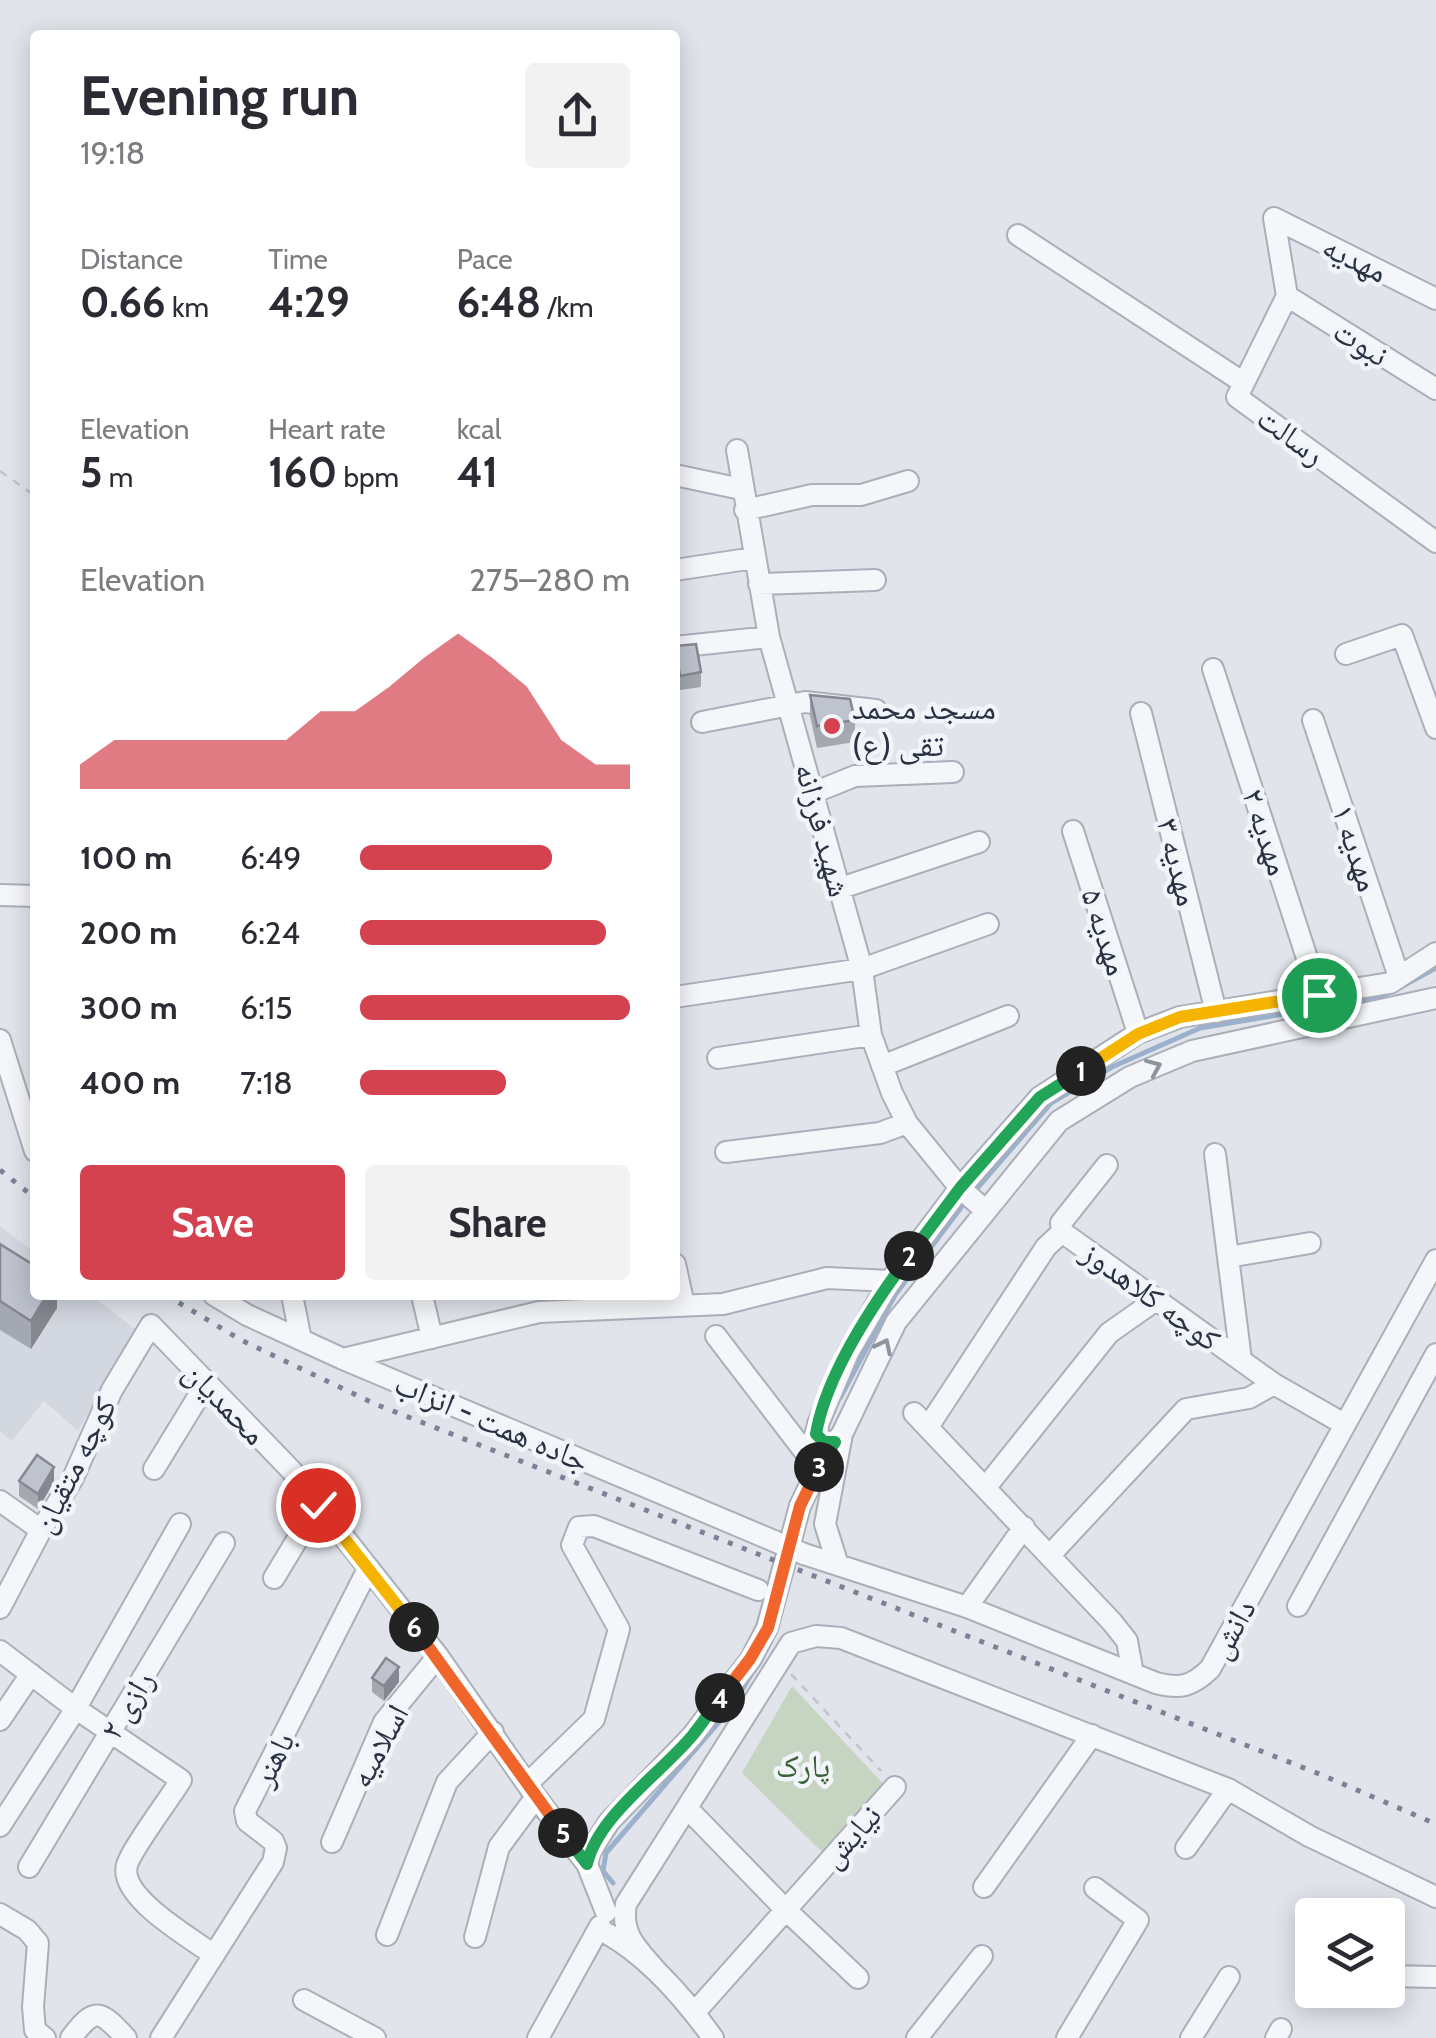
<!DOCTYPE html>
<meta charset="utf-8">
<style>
body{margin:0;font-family:Cabin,"Noto Naskh Arabic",sans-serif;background:#f2f2f3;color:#2b2b33;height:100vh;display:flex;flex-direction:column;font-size:38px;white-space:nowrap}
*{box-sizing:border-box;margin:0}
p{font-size:32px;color:#7c7c81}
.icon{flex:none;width:55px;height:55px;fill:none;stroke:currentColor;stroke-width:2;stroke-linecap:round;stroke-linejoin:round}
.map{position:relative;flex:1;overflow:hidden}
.drawer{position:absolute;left:30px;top:30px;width:650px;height:1270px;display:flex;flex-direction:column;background:#fff;border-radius:10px;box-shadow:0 5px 25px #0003}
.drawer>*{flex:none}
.tools{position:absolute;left:1295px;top:1898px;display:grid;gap:20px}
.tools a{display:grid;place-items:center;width:110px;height:110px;border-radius:10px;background:#fff;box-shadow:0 5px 25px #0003;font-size:50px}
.pin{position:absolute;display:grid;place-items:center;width:85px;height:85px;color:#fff;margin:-42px;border:5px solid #fff;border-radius:50%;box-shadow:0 2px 10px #0007}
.km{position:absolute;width:50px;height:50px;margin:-25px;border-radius:50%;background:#222;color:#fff;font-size:28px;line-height:50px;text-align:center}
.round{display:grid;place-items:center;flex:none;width:105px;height:105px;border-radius:10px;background:#f2f2f3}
.summary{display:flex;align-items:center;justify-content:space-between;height:170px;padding:0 50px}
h1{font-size:55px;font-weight:700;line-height:75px}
.stats{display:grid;grid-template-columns:repeat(3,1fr);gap:15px;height:170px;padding:10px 50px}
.stats div{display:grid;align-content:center}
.stats b{font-size:42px;font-weight:700}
.stats small{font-size:28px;font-weight:400}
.stats p{font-size:28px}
.chart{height:280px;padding:20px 50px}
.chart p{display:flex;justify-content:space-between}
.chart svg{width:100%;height:180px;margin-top:10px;fill:#d44250;opacity:.7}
.button{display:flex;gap:20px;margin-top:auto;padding:20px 50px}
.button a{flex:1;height:115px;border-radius:10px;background:#d44250;color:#fff;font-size:40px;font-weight:700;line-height:115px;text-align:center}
.button a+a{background:#f2f2f3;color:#2b2b33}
ul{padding:0 50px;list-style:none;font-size:32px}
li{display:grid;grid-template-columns:160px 120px 1fr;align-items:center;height:75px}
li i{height:25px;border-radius:12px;background:#d44250}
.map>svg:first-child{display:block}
.built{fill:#d3d7e0}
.green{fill:#c6d5c2}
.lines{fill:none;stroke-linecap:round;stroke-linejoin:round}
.stream{stroke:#9bb0cc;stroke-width:5}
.minor-casing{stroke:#aaafb9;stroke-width:24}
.path{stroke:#bfc3ca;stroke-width:2.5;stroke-dasharray:8 8;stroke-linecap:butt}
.minor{stroke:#f4f6f9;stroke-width:20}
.rail{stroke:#7a8395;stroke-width:5;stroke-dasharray:5 10;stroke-linecap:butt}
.minor-bridge-casing{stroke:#aaafb9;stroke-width:24;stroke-linecap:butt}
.minor-bridge{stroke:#f4f6f9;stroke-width:20}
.wall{fill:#a3a8b1}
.shaded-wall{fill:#858890}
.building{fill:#bec3ce;stroke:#858890;stroke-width:2.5}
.oneway{stroke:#8e949e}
.split-1-casing{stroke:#fff;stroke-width:20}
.split-2-casing{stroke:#fff;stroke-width:20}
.split-3-casing{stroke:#fff;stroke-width:20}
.split-4-casing{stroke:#fff;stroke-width:20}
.split-5-casing{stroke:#fff;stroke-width:20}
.split-6-casing{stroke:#fff;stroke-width:20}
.split-7-casing{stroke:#fff;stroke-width:20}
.split-1{stroke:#f5b400;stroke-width:12}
.split-2{stroke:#22a559;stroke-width:12}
.split-3{stroke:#22a559;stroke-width:12}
.split-4{stroke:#f0652b;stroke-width:12}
.split-5{stroke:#22a559;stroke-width:12}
.split-6{stroke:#f0652b;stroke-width:12}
.split-7{stroke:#f5b400;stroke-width:12}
.poi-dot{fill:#d44250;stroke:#f1f4f8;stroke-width:4}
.labels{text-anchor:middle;stroke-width:9;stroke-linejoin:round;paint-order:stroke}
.street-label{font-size:32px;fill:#293143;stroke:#f1f4f8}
.poi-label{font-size:32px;fill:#293143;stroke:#f1f4f8;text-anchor:start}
.park-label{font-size:32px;fill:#3b6035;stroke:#f1f4f8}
</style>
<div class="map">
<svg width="1436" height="2038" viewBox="0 0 1436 2038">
<rect width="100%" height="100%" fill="#e1e5eb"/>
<!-- built -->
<path class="built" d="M0,1226L35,1253V1295H91L136,1330L78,1431L44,1401L12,1441L0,1431Z"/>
<!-- green -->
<path class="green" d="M792,1686L888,1789L824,1854L742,1773Z"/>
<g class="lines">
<!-- stream -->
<path class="stream" d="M1399,988L1436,968
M973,1193L1051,1103L1112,1067L1200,1028L1373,999L1389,993
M840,1398L895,1295L966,1201
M613,1883L603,1871L606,1853L732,1707L765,1651"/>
<!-- minor casing -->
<g class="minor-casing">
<path id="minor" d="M1274,218L1436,299
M1274,218L1287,296
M1018,235L1244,383
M1287,296L1237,397L1436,542
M1287,296L1436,389
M737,450L769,637L862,969L871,1035L892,1093L907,1123L960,1188L985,1210
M675,475L741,489
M745,510L812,495H861L908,481
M675,570L754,558
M759,584L875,580
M675,647L769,637
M1346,654L1402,635L1436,728
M1213,669L1319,995
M1141,713L1216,1012
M1313,720L1399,977
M702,722L805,702L876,710
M813,793L855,776L953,772
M1073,831L1138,1033
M838,889L979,842
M0,895L35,896
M675,997L862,969L988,924
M0,1040L35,1151
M718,1058L871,1035
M882,1066L1008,1016
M726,1152L880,1133L907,1123
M1215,1154L1241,1360
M1062,1232L1274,1384L1344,1424
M1228,1257L1310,1243
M675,1264L684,1305
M214,1295L247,1315L343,1359L774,1541
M292,1295L301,1340
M422,1295L432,1338
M716,1336L808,1456L818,1426
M343,1359L539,1312L723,1304L827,1278L890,1281
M914,1413L1112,1622L1127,1641L1133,1674
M928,1427L1046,1247L1062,1232L1061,1223L1107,1165
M842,1434L835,1442H825L817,1434L818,1424L848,1353L890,1281L960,1188L1040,1097L1138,1033L1180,1017L1390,983L1436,953
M154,1469L206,1384
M986,1487L1109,1333L1156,1300
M0,1501L41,1530
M804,1554L967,1607L1156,1683C1180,1689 1191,1687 1210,1669L1436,1260
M1050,1555L1186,1409L1249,1398L1274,1384
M838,1565L825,1524L842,1434L896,1322L1059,1121L1130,1077L1192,1051L1436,998
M274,1578L318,1505
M1298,1606L1436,1354
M967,1607L1024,1527
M0,1608L41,1530L73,1478L112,1390L151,1325L291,1470L438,1656L536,1797L587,1864
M0,1651L75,1708L181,1780C170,1798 131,1850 127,1865C118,1897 191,1938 214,1955
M0,1720L31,1674
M527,1784L594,1719L619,1629L572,1545L579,1527L594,1526L758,1590
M687,1808L786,1910L858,1978
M0,1826L73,1713L180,1524
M332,1842L384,1722L438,1656
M1186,1848L1228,1789
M29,1867L224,1543
M984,1887L1092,1735
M606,1912L587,1864L590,1852L609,1822L692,1736L751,1659L767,1628L800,1506L821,1462L835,1442
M0,1914L27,1930L38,1943L33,2007L35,2030L45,2038
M608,1934C650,1958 685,1999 713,2038
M387,1935L447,1782L493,1732
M475,1937L499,1847L536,1797
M659,1974C639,1950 620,1936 626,1904L791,1643L816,1636L841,1638L1228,1789L1309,1836L1436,1897
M1388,1976L1436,1977
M304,2000L375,2038
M695,2012L895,1787
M71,2038C95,2006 100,2010 126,2038
M161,2038L273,1862L276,1848L273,1841L247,1821L245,1811L368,1569
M538,2038L600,1926
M917,2038L982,1956
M1067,2038L1138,1920L1095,1888
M1191,2038L1229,1977
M1276,2038L1281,2029"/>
</g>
<!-- path -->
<path class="path" d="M0,471L35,496
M791,1674L881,1771"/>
<!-- minor -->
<use href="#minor" class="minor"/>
<!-- rail -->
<path class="rail" d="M0,1170L35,1198
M166,1295L241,1340L375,1404L1322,1775L1436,1824"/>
<!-- minor-bridge casing -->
<g class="minor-bridge-casing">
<path id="minor-bridge" d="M774,1541L804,1554"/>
</g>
<!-- minor-bridge -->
<use href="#minor-bridge" class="minor-bridge"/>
</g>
<!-- wall -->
<path class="wall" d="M675,646L701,672V687L680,690L675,662Z
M810,695L855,720V742L817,748L810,716Z
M0,1244L57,1295V1308L31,1349L0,1330Z
M19,1481L54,1482L38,1509L19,1496Z
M372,1678L399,1682L384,1701L372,1692Z"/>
<!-- shaded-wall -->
<path class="shaded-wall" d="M47,1295H57V1308L31,1349V1321Z
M54,1467V1482L38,1509V1494Z
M399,1667V1682L384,1701V1686Z"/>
<!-- building -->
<path class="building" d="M696,644L701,672L680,676L675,646Z
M810,695L850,699L855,720L817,726Z
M0,1244L35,1266V1295H47L31,1321L0,1301Z
M37,1455L54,1467L38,1494L19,1481Z
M386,1658L399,1667L384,1686L372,1678Z"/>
<!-- one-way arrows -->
<defs><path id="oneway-chevron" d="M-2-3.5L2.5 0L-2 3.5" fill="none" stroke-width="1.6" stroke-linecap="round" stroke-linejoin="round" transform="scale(2.5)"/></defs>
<g class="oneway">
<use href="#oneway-chevron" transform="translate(1154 1067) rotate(-23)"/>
<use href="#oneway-chevron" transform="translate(884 1346) rotate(-64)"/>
</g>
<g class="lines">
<!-- split-1 casing -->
<g class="split-1-casing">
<path id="split-1" d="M1081,1071L1138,1034L1180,1017L1319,995"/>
</g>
<!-- split-2 casing -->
<g class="split-2-casing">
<path id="split-2" d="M909,1256L960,1188L1040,1097L1081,1071"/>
</g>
<!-- split-3 casing -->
<g class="split-3-casing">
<path id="split-3" d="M819,1467L835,1442H824L816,1434C826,1375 874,1303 909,1256"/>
</g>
<!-- split-4 casing -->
<g class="split-4-casing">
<path id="split-4" d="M720,1698L750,1659L768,1628L800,1506L819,1467"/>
</g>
<!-- split-5 casing -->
<g class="split-5-casing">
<path id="split-5" d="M563,1833L587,1864C598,1816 660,1774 692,1736C702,1724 710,1711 720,1698"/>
</g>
<!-- split-6 casing -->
<g class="split-6-casing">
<path id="split-6" d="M414,1627L563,1833"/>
</g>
<!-- split-7 casing -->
<g class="split-7-casing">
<path id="split-7" d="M318,1505L414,1627"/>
</g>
<!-- split-1 -->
<use href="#split-1" class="split-1"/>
<!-- split-2 -->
<use href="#split-2" class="split-2"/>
<!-- split-3 -->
<use href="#split-3" class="split-3"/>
<!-- split-4 -->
<use href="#split-4" class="split-4"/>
<!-- split-5 -->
<use href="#split-5" class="split-5"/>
<!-- split-6 -->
<use href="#split-6" class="split-6"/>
<!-- split-7 -->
<use href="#split-7" class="split-7"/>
</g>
<!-- markers -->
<circle class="poi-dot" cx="832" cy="726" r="10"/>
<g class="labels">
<!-- street labels -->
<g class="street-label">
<text transform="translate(1355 259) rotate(26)" y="11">مهدیه</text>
<text transform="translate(1361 343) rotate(32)" y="11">نبوت</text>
<text transform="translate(1291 436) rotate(36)" y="11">رسالت</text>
<text transform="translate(823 830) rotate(75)" y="11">شهید فرزانه</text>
<text transform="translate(1266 832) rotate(72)" y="11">مهدیه ۲</text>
<text transform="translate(1356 848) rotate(72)" y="11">مهدیه ۱</text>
<text transform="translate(1178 862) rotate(76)" y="11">مهدیه ۳</text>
<text transform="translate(1105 932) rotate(72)" y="11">مهدیه ۵</text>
<text transform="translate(1151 1296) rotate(36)" y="11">کوچه کلاهدوز</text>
<text transform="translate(225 1403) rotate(46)" y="11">محمدیان</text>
<text transform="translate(492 1422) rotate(23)" y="11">جاده همت - انزاب</text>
<text transform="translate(74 1465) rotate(-63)" y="11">کوچه متقیان</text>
<text transform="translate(1232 1629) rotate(-61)" y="11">دانش</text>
<text transform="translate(127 1705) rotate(-59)" y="11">رازی ۲</text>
<text transform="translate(379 1746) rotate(-62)" y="11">اسلاميه</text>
<text transform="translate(273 1759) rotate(-63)" y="11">باهنر</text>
<text transform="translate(851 1836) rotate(-48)" y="11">نیایش</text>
</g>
<!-- poi labels -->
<g class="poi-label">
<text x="852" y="719">مسجد محمد<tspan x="852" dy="37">تقی (ع)</tspan></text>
</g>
<!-- park labels -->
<g class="park-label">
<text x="803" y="1777">پارک</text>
</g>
</g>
</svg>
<div class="tools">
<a><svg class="icon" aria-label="layers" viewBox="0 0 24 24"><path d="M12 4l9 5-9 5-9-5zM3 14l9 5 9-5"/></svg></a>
</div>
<div class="pin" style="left:1319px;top:995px;background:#1e9e55"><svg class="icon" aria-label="arrive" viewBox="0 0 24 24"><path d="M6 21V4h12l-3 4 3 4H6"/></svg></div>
<div class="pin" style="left:318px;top:1505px;background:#d93025"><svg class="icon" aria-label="check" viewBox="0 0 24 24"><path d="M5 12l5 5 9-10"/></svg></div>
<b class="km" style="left:1081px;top:1071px">1</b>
<b class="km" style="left:909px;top:1256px">2</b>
<b class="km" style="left:819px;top:1467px">3</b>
<b class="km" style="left:720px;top:1698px">4</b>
<b class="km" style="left:563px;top:1833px">5</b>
<b class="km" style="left:414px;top:1627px">6</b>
<section class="drawer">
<div class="summary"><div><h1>Evening run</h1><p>19:18</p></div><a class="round"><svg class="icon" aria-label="share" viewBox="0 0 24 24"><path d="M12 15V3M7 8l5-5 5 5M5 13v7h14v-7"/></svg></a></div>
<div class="stats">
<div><p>Distance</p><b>0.66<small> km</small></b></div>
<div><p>Time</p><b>4:29</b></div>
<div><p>Pace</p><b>6:48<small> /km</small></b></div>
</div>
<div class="stats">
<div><p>Elevation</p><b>5<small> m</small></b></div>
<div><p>Heart rate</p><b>160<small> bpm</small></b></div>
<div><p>kcal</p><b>41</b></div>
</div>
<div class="chart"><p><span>Elevation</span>275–280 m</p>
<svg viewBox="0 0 160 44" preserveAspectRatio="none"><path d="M0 44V38L10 32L20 32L30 32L40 32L50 32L60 32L70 25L80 25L90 19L100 12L110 6L120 12L130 19L140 32L150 38L160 38V44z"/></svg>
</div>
<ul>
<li><b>100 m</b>6:49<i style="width:71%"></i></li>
<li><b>200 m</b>6:24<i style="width:91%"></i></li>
<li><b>300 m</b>6:15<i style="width:100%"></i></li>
<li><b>400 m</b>7:18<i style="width:54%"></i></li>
</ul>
<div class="button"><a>Save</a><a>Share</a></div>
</section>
</div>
